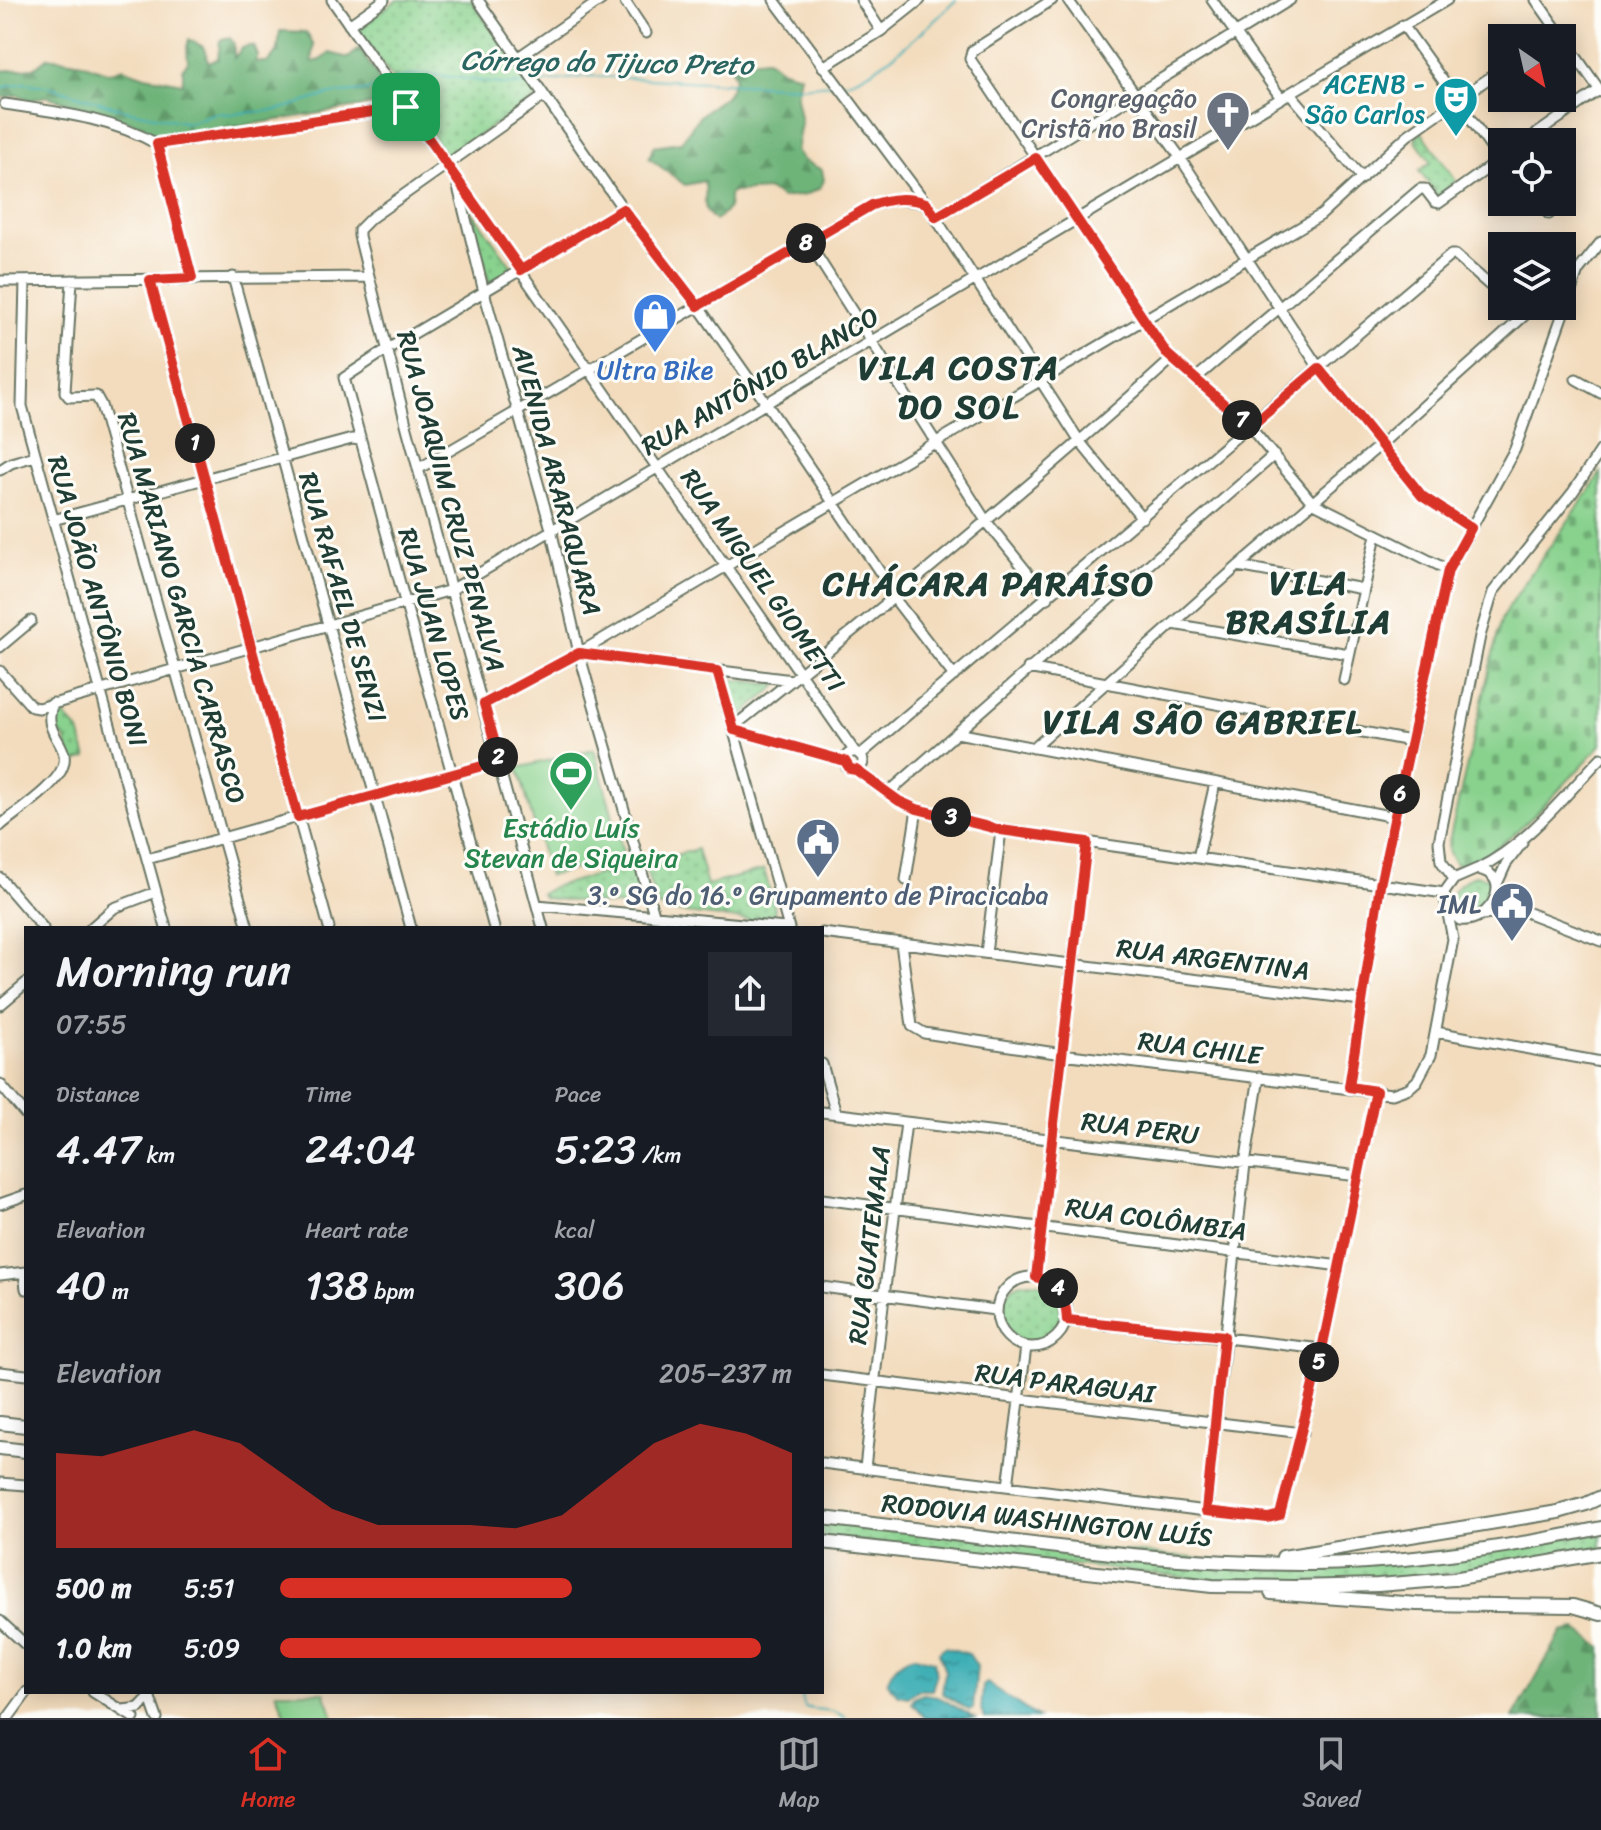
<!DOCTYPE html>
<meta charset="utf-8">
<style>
body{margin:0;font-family:Sriracha,sans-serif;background:#242831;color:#f1f3f6;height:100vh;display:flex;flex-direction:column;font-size:30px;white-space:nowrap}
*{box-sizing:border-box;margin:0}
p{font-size:26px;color:#9ea1a6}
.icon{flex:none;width:44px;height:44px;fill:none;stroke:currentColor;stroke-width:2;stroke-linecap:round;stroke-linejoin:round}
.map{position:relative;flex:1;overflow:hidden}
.panel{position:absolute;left:24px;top:926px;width:800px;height:768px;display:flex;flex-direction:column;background:#171b24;border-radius:0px;box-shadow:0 4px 20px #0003}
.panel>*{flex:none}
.needle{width:52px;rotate:146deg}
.tools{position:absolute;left:1488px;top:24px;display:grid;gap:16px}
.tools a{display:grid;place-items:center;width:88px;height:88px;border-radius:0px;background:#171b24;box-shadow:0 4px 20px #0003;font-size:40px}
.pin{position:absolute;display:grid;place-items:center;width:68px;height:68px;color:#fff;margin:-34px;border-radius:16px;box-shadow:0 4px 12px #0006}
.km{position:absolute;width:40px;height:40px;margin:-20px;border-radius:50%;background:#222;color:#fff;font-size:22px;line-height:40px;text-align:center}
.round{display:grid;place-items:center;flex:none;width:84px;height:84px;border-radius:0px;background:#242831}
.summary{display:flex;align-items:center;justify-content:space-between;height:136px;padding:0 32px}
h1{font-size:44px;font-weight:600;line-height:60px}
.figures{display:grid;grid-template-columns:repeat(3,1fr);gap:12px;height:136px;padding:8px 32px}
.figures div{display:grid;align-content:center}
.figures b{font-size:40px;font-weight:600}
.figures small{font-size:22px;font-weight:400}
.figures p{font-size:22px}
.chart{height:224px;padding:16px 32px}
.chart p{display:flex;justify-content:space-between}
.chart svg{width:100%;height:144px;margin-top:8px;fill:#d93025;opacity:.7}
ul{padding:0 32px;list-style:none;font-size:26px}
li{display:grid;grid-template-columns:128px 96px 1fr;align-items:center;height:60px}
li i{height:20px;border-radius:10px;background:#d93025}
.menu{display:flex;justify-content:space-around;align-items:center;height:112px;border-top:2px solid #363941;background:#171b24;font-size:22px;color:#9ea1a6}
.menu a{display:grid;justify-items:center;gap:4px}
.menu .current{color:#d93025}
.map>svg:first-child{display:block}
.grass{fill:url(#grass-dots);stroke:#548861;stroke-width:2}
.forest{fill:url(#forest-firs);stroke:#467856;stroke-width:2}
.cemetery{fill:url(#cemetery-stones);stroke:#548861;stroke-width:2}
.garden{fill:#89d28e;stroke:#548861;stroke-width:2}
.water{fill:url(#water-ripples);stroke:#2e7674;stroke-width:2}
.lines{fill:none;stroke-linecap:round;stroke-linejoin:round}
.stream{stroke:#3eafb5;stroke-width:2}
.minor-casing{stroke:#697564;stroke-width:13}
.highway-casing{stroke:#697564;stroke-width:16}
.minor{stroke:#fff;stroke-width:9}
.highway{stroke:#fff;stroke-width:12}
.route-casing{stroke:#fff;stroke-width:16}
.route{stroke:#d93025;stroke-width:10}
.labels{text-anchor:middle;stroke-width:6;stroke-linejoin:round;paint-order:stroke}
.culture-label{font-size:26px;fill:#0d838f;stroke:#fdfcf7;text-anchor:end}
.worship-label{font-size:26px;fill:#5b616d;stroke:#fdfcf7;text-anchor:end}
.shop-label{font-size:26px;fill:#366cbe;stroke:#fdfcf7}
.street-label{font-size:26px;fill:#1f3d34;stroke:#fdfcf7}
.leisure-label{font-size:26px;fill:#27864d;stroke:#fdfcf7}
.service-label{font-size:26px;fill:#4e5e75;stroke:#fdfcf7}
.water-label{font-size:28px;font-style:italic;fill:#2a6561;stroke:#fdfcf7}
.district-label{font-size:34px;font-weight:bold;letter-spacing:2px;fill:#1f3d34;stroke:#fdfcf7}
</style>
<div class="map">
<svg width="1601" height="1718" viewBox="0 0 1601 1718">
<defs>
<pattern id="grass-dots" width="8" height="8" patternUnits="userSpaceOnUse" patternTransform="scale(2)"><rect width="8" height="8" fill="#89d28e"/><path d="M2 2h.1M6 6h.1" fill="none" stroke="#6fac75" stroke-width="1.8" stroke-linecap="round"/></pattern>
<pattern id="forest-firs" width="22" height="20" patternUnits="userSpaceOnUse" patternTransform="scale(2)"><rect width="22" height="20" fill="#6eb479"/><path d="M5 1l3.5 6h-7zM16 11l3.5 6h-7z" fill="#5a9464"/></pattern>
<pattern id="cemetery-stones" width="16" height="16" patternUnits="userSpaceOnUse" patternTransform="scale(2)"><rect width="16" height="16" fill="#89d28e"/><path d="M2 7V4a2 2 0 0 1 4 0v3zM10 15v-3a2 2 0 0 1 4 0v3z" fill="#6fac75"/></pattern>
<pattern id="water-ripples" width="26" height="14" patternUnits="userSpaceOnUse" patternTransform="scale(2)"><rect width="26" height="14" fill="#3eafb5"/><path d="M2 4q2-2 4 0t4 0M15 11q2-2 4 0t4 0" fill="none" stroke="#339094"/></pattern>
</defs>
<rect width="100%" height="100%" fill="#fdfcf7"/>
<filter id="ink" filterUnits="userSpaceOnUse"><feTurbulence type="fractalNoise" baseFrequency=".0125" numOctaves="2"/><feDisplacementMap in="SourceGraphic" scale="16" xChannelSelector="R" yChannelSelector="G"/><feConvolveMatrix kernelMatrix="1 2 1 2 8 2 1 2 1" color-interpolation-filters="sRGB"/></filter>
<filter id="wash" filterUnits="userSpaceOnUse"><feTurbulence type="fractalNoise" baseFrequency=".006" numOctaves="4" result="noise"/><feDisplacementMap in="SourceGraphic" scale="32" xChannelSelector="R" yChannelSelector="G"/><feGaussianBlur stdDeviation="1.8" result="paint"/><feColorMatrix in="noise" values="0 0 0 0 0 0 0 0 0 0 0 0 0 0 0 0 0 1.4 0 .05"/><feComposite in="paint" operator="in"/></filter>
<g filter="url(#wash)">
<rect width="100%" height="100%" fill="#f3dcbd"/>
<!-- grass -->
<path class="grass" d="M397,0H471L536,93L535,98L449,155L445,154L358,29Z
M1422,132L1456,181L1438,196L1419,171L1431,162L1415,139Z
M471,210L512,267L510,271L489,283Z
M729,679L778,685L738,718L734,716L726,684Z
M57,708L79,731L87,758L72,763L65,737L56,733L52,727L54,710Z
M697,849L707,885L764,870L775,908L773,916L763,922L668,911L657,905L644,864Z
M629,866L635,867L643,899L634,907L545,898L541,894L553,887Z
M1475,875L1489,878L1494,889C1487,905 1479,918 1459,915L1451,905C1451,888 1461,882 1475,875Z
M1000 1312a30 30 0 1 1 60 0a30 30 0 1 1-60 0Z
M822,1522L1296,1568L1601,1533V1548L1488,1570L1397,1579L1296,1583L1200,1579L822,1537Z"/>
<!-- forest -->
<path class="forest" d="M280,31L306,32L314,46L312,62L321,60L330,53L349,58L359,48L387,91L389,99L383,103L240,126L159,136L152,135L143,126L46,96L31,100L17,95L0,98V71L34,68L48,57L82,63L109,73L123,68L145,76L183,83V68L188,62L187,47L189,39C204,49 205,43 208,62L218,59L220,40L230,38L234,44V58C241,50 241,45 254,46L258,56L255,62H268L278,50Z
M744,57L754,60L767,59L783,70L800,75L796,97L801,123L796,151L804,161L822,170L824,180L820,188L806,195L782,198L768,190L734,192L729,195C730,209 726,213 715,220C697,206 710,197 704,181L685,185L649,158L654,146L681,142C688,133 694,122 701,115C718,98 727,104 735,76L730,68L736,60Z
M1576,1629L1601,1647V1718H1513L1562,1632Z"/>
<!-- cemetery -->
<path class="cemetery" d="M1601,472V745C1576,771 1490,872 1456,864L1449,853L1448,845L1501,620C1531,568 1570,523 1601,472Z"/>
<!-- garden -->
<path class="garden" d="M594,749L624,856L549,876L518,768Z
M276,1692H324L334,1718H287Z"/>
<!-- water -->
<path class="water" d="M945,1647L969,1654L977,1666L973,1709L969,1710L942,1693L945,1671L939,1652Z
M915,1656L934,1661L936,1676L932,1690H918L908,1697L898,1695L887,1683C892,1668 899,1660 915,1656Z
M987,1683L1038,1718H984L981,1710L983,1686Z
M923,1694L937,1696L975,1718H925L912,1703L914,1698Z"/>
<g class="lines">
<!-- stream -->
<path class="stream" d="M393,80C436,64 486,90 532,84
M539,83L591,76L800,87L831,84
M842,83C872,80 934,22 956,0
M0,88L24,83L51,87L125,110L189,123L215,113L231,114L278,110L331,94L365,91L387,83
M800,1692L805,1707C822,1713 826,1705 846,1718"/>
</g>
</g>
<g filter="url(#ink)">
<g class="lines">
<!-- minor casing -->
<g class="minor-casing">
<path id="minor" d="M332,0L855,752
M478,0L623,209L698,306L766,403L896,596L897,602L954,676
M624,0L646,33
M774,0L926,203L1080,442L1142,518
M861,0L881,31
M1052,0L972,51L970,59L1167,354L1250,427L1312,502L1448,570
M1068,0L1177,153L1319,368L1422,496L1471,528
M1212,0L1281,98
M1536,0L1601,92
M349,25L384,0
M1403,25L1502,163
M1546,38L1557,30
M517,58L601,0
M823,67L881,31L920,0
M1290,93L1362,178
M5,104C56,112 111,118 157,144L406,107
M1525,142L1599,90
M157,144L192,278
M458,187L484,292L551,529L579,653L658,928
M1538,202L1549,214
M936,217L1290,0
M808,242L986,521L1048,598
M233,277L411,928
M72,280L65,392L69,397L96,396L101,405L248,928
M150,280L329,928
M0,281L368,277
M25,281L22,406L166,928
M1562,283L1578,271
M1514,306L1524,315
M1195,379L1420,189H1425L1435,202L1439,203L1502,158
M1576,379L1601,393
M418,469L872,205L895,199L926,203
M0,470L11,463L35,456
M53,520L352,439L360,440
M1238,566L1363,589
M1173,624L1349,654
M0,647L31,621
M579,653L792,680
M1028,668L1410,741
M0,671L32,707L39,708L451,590L1447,0
M717,671L789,928
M1344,680L1376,535
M484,704L579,653L1321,215L1408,135L1502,69
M733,727C883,608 1031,487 1173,358
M734,730L845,761
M957,733L1395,817
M1033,748L1238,566L1379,446L1535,306
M845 761a9 9 0 1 1 18 0a9 9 0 1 1-18 0Z
M860,755L1451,255H1455L1502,296
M856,770L899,801L917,809L1001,830L1444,893
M888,793L1274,455
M0,826C16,812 57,786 63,766C71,743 40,734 53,703
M1198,858L1215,783
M147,859L500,761
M1477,869C1527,845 1563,797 1601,758
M1477,869C1516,875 1491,924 1460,920L1447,909L1444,893L1454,879Z
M0,878L43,928
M1454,879L1441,861L1439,842L1480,636L1493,592L1573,492L1601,450
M906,880L917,809
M1497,884L1506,864L1522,843
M1498,890L1518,909
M537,905L786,928
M1484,915L1518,909L1601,941
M91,928L114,908L156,892
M494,928L344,378L386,350L623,209
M543,928L407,428L359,236V230L371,218L544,96
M822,933L1361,1000
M901,943L912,1026L924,1033L1062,1054L1392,1094L1409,1088L1417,1081L1431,1055L1453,939L1447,909
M986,953L1001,830
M0,1005L26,983
M1436,1032L1601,1062
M822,1064L836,1113
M0,1084L26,1115
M1349,1087L1380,885L1448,570L1515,449L1578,271L1601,242
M822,1112L1358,1176
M822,1199L1340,1266
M0,1204L26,1195
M24,1273L26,1289
M0,1275L26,1272
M997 1312a35 35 0 1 1 70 0a35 35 0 1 1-70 0Z
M1036,1277L1087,842
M822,1287L995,1310
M1067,1320L1322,1349
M0,1372L26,1375
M822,1375L1303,1433
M822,1463L1206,1511L1268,1518L1280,1515L1322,1349L1376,1091
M865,1468L884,1296L906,1123
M0,1483L26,1485
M1008,1486L1026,1347
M1206,1511L1245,1164L1259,1077
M0,1621L26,1645
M93,1692L134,1718
M149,1695L157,1718
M123,1710L139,1708L150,1696
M8,1718L27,1692"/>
</g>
<!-- highway casing -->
<g class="highway-casing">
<path id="highway" d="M0,1423L26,1426
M0,1448L26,1451
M822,1518C985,1536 1148,1565 1312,1564C1409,1563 1506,1548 1601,1528
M822,1542L1212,1586L1295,1587L1378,1585L1453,1579L1601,1553
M1283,1557L1558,1512L1586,1504L1601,1497
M1271,1593L1417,1604L1573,1606L1601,1614"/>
</g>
<!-- minor -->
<use href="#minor" class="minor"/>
<!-- highway -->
<use href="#highway" class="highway"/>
</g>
</g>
<g class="lines" filter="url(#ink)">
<!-- route casing -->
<g class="route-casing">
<path id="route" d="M406,107L521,270L623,209L698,306L872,205C891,198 907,197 926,203L936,217L1036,158L1167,354L1250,427L1319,368L1422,496L1471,528L1448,570L1380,885L1349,1087L1376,1091L1322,1349L1280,1515L1268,1518L1206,1511L1224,1336L1067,1320C1066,1297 1059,1284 1036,1277L1087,842L1001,830L917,809L899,801L856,770L850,769L845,761L734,730L717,671L579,653L484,704L500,761L298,817L150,280L192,278L157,144Z"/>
</g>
<!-- route -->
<use href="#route" class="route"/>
</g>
<!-- icons -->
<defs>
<g id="theatre-pin" transform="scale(2.3)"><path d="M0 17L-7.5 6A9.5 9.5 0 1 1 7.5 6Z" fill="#0f9aa8" stroke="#fdfcf7"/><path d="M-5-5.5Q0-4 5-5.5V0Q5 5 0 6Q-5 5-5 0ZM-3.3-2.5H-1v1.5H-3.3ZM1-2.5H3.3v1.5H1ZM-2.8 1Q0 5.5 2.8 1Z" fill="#fff"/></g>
<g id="church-pin" transform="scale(2.3)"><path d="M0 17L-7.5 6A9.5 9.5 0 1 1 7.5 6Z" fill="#6b7280" stroke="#fdfcf7"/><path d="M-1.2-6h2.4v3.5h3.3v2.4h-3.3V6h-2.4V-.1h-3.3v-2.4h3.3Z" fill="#fff"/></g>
<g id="shop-pin" transform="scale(2.3)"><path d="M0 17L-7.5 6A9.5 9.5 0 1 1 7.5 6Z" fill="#3f7fe0" stroke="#fdfcf7"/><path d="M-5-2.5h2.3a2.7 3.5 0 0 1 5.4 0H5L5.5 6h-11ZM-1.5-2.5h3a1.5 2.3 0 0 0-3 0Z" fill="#fff"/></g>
<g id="stadium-pin" transform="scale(2.3)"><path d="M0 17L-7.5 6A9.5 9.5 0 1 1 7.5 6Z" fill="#2e9e5b" stroke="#fdfcf7"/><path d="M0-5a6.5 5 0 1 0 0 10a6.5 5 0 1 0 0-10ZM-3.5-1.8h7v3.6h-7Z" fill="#fff"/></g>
<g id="civic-pin" transform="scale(2.3)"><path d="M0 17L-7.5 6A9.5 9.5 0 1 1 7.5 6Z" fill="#5c6f8a" stroke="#fdfcf7"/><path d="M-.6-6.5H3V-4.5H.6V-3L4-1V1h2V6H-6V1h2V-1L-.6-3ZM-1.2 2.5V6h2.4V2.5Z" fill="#fff"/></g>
</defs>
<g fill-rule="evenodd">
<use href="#theatre-pin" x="1456" y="99"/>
<use href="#church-pin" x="1228" y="113"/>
<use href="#shop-pin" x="655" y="315"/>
<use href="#stadium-pin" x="571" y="773"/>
<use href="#civic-pin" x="818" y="840"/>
<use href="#civic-pin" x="1512" y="904"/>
</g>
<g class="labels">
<!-- culture labels -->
<g class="culture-label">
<text x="1425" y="93">ACENB -<tspan x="1425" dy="30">São Carlos</tspan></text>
</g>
<!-- worship labels -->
<g class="worship-label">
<text x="1197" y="107">Congregação<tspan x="1197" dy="30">Cristã no Brasil</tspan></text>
</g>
<!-- shop labels -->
<g class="shop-label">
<text x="655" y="379">Ultra Bike</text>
</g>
<!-- street labels -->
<g class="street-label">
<text transform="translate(760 381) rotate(-30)" y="9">RUA ANTÔNIO BLANCO</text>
<text transform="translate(557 480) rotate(75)" y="9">AVENIDA ARARAQUARA</text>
<text transform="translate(451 501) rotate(75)" y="9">RUA JOAQUIM CRUZ PENALVA</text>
<text transform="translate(763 580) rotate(55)" y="9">RUA MIGUEL GIOMETTI</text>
<text transform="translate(343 597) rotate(74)" y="9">RUA RAFAEL DE SENZI</text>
<text transform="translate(98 601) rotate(74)" y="9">RUA JOÃO ANTÔNIO BONI</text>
<text transform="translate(182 608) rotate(74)" y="9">RUA MARIANO GARCIA CARRASCO</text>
<text transform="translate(434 624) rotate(74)" y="9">RUA JUAN LOPES</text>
<text transform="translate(1213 959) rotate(7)" y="9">RUA ARGENTINA</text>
<text transform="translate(1200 1048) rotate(7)" y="9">RUA CHILE</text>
<text transform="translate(1140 1128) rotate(7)" y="9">RUA PERU</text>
<text transform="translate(1156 1219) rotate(8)" y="9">RUA COLÔMBIA</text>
<text transform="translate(869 1245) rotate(-83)" y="9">RUA GUATEMALA</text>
<text transform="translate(1065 1383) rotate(7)" y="9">RUA PARAGUAI</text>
<text transform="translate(1047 1520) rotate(6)" y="9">RODOVIA WASHINGTON LUÍS</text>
</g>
<!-- leisure labels -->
<g class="leisure-label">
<text x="571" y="837">Estádio Luís<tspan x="571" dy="30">Stevan de Siqueira</tspan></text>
</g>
<!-- service labels -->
<g class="service-label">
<text x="818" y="904">3.º SG do 16.º Grupamento de Piracicaba</text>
<text x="1481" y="913" text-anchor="end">IML</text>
</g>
<!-- water labels -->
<g class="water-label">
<text transform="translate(607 62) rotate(1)" y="10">Córrego do Tijuco Preto</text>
</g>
<!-- district labels -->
<g class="district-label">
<text x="959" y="379">VILA COSTA<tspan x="959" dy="39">DO SOL</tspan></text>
<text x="1309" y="594">VILA<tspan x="1309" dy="39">BRASÍLIA</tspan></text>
<text x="989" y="595">CHÁCARA PARAÍSO</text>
<text x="1203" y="733">VILA SÃO GABRIEL</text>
</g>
</g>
</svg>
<div class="tools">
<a><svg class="needle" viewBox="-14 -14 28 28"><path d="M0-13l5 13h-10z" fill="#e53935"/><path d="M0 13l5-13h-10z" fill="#9ea1a6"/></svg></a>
<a><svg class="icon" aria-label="locate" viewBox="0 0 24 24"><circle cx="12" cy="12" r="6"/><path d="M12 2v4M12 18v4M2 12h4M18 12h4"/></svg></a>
<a><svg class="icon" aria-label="layers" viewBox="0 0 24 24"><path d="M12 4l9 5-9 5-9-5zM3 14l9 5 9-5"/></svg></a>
</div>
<div class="pin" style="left:406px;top:107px;background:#1e9e55"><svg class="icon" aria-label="arrive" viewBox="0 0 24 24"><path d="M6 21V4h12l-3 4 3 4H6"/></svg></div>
<b class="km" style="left:195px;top:443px">1</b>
<b class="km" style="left:498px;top:757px">2</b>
<b class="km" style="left:951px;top:817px">3</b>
<b class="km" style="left:1058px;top:1288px">4</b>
<b class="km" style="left:1319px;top:1362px">5</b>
<b class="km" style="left:1400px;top:794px">6</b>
<b class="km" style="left:1242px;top:420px">7</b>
<b class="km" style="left:806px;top:243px">8</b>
<section class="panel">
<div class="summary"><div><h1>Morning run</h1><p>07:55</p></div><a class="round"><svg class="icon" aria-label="share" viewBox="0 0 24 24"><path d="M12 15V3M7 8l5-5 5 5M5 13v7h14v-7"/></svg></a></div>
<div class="figures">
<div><p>Distance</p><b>4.47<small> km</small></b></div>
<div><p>Time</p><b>24:04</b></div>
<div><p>Pace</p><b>5:23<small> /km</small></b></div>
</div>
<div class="figures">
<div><p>Elevation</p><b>40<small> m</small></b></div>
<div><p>Heart rate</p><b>138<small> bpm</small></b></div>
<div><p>kcal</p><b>306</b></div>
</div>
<div class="chart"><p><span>Elevation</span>205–237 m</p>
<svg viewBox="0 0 160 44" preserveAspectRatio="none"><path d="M0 44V15L10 16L20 12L30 8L40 12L50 22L60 32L70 37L80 37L90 37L100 38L110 34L120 23L130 12L140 6L150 9L160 15V44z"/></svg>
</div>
<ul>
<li><b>500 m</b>5:51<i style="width:57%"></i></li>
<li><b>1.0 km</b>5:09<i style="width:94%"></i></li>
</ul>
</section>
</div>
<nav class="menu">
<a class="current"><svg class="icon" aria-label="home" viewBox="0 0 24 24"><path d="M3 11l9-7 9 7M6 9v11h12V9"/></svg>Home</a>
<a><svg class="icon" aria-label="map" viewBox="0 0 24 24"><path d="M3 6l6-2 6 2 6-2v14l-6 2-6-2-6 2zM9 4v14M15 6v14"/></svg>Map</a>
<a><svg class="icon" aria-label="saved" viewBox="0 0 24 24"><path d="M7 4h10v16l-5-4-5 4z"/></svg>Saved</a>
</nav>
